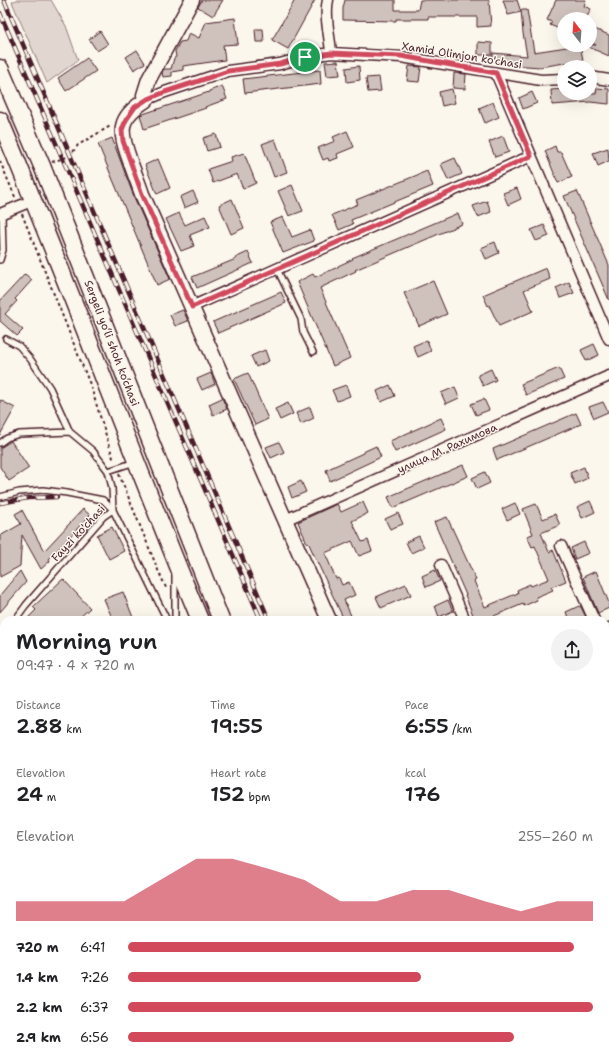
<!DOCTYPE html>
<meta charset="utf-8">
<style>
body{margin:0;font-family:"Shantell Sans",sans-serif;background:#f2f2f2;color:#202124;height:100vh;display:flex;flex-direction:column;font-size:15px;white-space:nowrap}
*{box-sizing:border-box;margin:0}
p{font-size:13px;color:#757577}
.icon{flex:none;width:22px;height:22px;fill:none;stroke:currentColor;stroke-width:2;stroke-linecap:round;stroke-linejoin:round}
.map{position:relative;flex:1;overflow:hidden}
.side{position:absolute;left:0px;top:616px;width:609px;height:444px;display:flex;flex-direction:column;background:#fff;border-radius:12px 12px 0 0;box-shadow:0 4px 16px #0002}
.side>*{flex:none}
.needle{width:26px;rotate:343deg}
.controls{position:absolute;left:557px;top:12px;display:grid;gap:8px}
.controls a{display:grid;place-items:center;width:40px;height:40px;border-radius:50%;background:#fff;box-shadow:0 4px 16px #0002;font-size:20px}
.pin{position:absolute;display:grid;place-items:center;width:34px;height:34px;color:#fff;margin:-17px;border:2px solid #fff;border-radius:50%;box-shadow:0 1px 4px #0007}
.round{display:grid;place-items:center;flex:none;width:42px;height:42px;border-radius:21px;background:#f2f2f2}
.headline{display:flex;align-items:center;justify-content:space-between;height:68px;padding:0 16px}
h1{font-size:22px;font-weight:600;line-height:30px}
.metrics{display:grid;grid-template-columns:repeat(3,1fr);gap:6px;height:68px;padding:4px 16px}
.metrics div{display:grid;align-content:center}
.metrics b{font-size:20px;font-weight:600}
.metrics small{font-size:11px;font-weight:400}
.metrics p{font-size:11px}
.chart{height:112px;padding:8px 16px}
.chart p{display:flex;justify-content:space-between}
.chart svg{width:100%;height:72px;margin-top:4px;fill:#d1495b;opacity:.7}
ul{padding:0 16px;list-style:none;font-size:13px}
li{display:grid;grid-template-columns:64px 48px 1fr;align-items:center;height:30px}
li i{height:10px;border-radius:5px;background:#d1495b}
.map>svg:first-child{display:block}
.built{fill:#eee7de}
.green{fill:#e2d7d0;stroke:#967b7e}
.building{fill:#cfc2bc;stroke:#4a1f2b}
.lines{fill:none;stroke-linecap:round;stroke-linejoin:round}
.lane-casing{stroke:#4a1f2b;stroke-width:8}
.street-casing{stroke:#4a1f2b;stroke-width:13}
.secondary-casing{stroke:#4a1f2b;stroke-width:17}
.primary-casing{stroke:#4a1f2b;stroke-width:19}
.path{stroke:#4a1f2b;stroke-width:2;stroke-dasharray:3 3;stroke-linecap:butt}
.lane{stroke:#fbf7ec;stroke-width:5}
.street{stroke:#fbf7ec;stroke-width:10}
.secondary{stroke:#fbf7ec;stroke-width:14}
.primary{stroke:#fbf7ec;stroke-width:16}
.rail-casing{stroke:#4a1f2b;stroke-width:4.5}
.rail{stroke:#fbf7ec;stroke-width:3;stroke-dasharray:9;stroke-linecap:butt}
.route-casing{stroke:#fff;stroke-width:8}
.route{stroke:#d1495b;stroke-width:5}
.labels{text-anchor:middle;stroke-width:3;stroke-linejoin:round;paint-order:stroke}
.street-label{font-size:11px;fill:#4a1f2b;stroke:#fbf7ec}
</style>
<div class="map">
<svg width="609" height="1060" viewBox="0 0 609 1060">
<rect width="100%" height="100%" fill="#fbf7ec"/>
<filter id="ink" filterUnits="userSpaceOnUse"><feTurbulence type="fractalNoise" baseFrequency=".025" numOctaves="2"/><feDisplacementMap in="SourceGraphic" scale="8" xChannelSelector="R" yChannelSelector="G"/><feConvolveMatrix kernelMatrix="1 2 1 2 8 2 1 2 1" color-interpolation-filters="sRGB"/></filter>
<g filter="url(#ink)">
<!-- built -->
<path class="built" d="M4,835V1056H348L350,1060H0V837Z"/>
<!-- green -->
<path class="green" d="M16,0H51L66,26L78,60L47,83L12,2Z"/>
<!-- building -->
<path class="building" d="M202,0H223L213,16L198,7Z
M295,0H315L288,49L272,40Z
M345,0H395V10H418L420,0H489L491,26L477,27V17H428V19H396V21L343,20V8Z
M503,0H517L521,12L508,15Z
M556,0H586L584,6L591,9L586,19H564V31L550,25L552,22L547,20Z
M521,10H527L534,52L580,45L583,60L540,67L513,65L492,61L493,53L527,56L523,33Z
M235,18L238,44L223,45L225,60L183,66V70L172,72V76L163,77L162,72L164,69H171L174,58L176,57L175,51L180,42L186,41L189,33L199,38L206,22Z
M590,27L609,35V56L584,45H596L590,42Z
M255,29H263L264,42H256Z
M100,31L108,44L97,51L89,39Z
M478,42L492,43V55H478Z
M137,50L145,63L134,70L126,57Z
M87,58L96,71L66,91L58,78Z
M338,61L340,75L327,76L325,62Z
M359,66L360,80L347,82L346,68Z
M409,66L421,67L419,82L407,81Z
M320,70L321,84L245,93L243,79Z
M454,73L466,74L465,89L453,88Z
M379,77L381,91L368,92L366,78Z
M222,86L227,99L205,107L206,108L144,129L140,115L209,92V91Z
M597,88L609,89V104L590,102L552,105L551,90L564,89V93H596Z
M452,89L455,103L442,106L439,92Z
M532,92L537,103L523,109L519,98Z
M493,102L499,117L485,123L479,108Z
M347,131L354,147L337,154L338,158L329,161L328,158L323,160L318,148L335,141L333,137Z
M216,134L220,147L207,151L203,138Z
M503,136L509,152L495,157L489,142Z
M112,138L134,197L170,279L157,285L98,144Z
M275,139L287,172L274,177L262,144Z
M555,146L557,152H561L572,177L558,183L545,151Z
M608,148L609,161L598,166L593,153Z
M244,153L256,183L243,189L237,174L213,183L208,169L232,161L231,157Z
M455,158L462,174L448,180L441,164Z
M158,159L170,188L157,194L145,165Z
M427,171L433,186L351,220L353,224L339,230L332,215L358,204L356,200Z
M292,185L303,211L289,216L278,191Z
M517,188L521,199L508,205L503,193Z
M193,191L198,202L184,208L180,197Z
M577,191L609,265V300L564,196Z
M232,199L244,228L231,234L219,205Z
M487,201L491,212L478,217L473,206Z
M179,213L185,225L205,216L210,227L190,235L194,246L181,251L166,219Z
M458,213L462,224L355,270L356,271L320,288L350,358L333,366L297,282L313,274L315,277L338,267V266L353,259L352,258Z
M283,217L292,237L310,230L314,241L283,253L270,222Z
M544,225L549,236L536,241L531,230Z
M495,242L499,253L486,259L481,248Z
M248,252L253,263L197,288L192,277L236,259L235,258Z
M546,268L550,279L524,290L533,311L499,326L489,305L488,306L483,295Z
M25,274L32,280L15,299L17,301L5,314L23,330L17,336L0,321V301Z
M433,281L447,314L419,326L404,293Z
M569,282L574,293L560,298L556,288Z
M281,292L286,303L218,333L213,322Z
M183,310L188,321L175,326L170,315Z
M427,340L431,351L418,357L413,346Z
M594,344L599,355L586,361L581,350Z
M265,350L269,361L256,367L251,356Z
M559,368L564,379L526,395L521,384Z
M491,369L496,380L483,386L478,375Z
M211,373L215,384L202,390L197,379Z
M248,373L268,419L255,425L234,379Z
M346,385L350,396L337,401L332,390Z
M390,385L395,396L381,402L377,391Z
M455,387L459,398L446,404L441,393Z
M222,398L227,409L213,415L209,404Z
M484,399L489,410L476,415L471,404Z
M0,400L15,408L0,435Z
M603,402L608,412L594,418L589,407Z
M288,403L293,414L280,420L275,409Z
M310,407L314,418L301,424L296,413Z
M576,413L581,424L497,460L493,449Z
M441,418L446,429L395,452L390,441Z
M11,441L29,468L9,481L0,467V448Z
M279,442L284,452L271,458L266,447Z
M376,446L381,457L330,481L326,470L363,453V452Z
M463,465L468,476L393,508L388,497Z
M584,467L588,478L575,484L570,473Z
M485,472L490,483L477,489L472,478Z
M301,481L306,492L292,498L288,487Z
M590,501L595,512L582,518L577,507Z
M363,502L368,513L352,521L362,542L368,540L372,551L359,556L352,541L325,553L336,579L339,578L342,585L349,582L355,595L344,600L353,620H344L308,542L307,543L298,522L337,504L341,512Z
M515,503L520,514L507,520L502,509Z
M536,504L543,519L555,514L560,525L541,533L549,552L553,550L566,581L551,587L553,590L536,597L537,600L524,606L523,604L484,620H475L465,595H466L434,522L447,517L471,569L476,580L474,581L485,607L518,593L517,590L530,584L531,586L549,579L535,546L532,547L527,536L533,534L523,509Z
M83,509L90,515L49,559L50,561L41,569L22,535L20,566L0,577V536L21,524L15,514L22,510L44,551Z
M398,513L403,524L390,529L385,519Z
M112,527L124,551L109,559L97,535Z
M419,536L424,547L411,553L406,542Z
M584,542L589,553L575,559L571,548Z
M435,570L440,581L426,587L422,576Z
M20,571L26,582L0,612V595Z
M596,571L609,603V608L598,613L583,577Z
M63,579L90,608L77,620H26L36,610L33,607Z
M406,584L411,595L381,608L376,597Z
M123,592L134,620H113L104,599Z
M448,600L453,611L439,617L435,606Z
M579,606L581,607L586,617L578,620H569L566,612Z"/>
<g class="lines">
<!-- lane casing -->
<g class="lane-casing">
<path id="lane" d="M0,260L3,250L2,213
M277,269L301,319L303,332L313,352
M6,339L19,346L31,360L50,388L70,432L93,451L108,471L112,488L113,510L103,517L26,605L15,620
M0,443L7,438L19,434L70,432
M108,471L135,462
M0,497L19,492L43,490L67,493L103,500L113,510L167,620
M175,620V574
M0,640L4,635
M0,738L4,736
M0,772L4,781
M605,982L609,987
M0,1002L4,1000
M605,1030L609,1035
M158,1056L159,1060
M281,1056L283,1060"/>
</g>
<!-- street casing -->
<g class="street-casing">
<path id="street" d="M328,0C324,16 330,36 331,53
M496,73L609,339
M590,77L609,80
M146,100L165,92L228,71L280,64L305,57L331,53L401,57L541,80L564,79
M0,214L34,200
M191,307L531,156
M285,520L609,376
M561,546L594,620
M441,565L465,620
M605,630L609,628
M605,944L609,943
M605,961L609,966"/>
</g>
<!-- secondary casing -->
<g class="secondary-casing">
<path id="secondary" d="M192,0L149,79L144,95L146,100C118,118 119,130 129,158C133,170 138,182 142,194L329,620
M605,849L609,842
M482,1056L483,1060"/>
</g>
<!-- primary casing -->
<g class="primary-casing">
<path id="primary" d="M0,68L42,166L221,620
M0,120C70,286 131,454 200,620
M386,1056L388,1060
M408,1056L410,1060"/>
</g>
<!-- path -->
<path class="path" d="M0,161L15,197
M52,162L70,156L78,145L112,125
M22,214L91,387L114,461
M119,474L158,570L167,590
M363,1056L365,1060"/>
<!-- lane -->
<use href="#lane" class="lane"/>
<!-- street -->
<use href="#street" class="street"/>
<!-- secondary -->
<use href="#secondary" class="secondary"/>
<!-- primary -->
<use href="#primary" class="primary"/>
<!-- rail casing -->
<g class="rail-casing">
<path id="rail" d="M4,0L269,620
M0,13L261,620
M0,503L28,498L57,497
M431,1056L433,1060
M448,1056L449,1060
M456,1056L458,1060"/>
</g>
<!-- rail -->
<use href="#rail" class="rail"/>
</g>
</g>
<g class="lines" filter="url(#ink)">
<!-- route casing -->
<g class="route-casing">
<path id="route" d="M331,53L401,56L496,73L531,156L192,307L142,194L123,141L122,130L126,120L135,107L146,100L165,92L196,82L228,71L280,64L305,57Z"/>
</g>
<!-- route -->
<use href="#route" class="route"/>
</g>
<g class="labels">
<!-- street labels -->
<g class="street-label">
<text transform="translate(462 55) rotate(9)" y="4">Xamid Olimjon ko'chasi</text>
<text transform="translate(112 343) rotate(69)" y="4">Sergeli yo‘li shoh ko‘chasi</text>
<text transform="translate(447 448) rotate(-24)" y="4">улица М. Рахимова</text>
<text transform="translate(78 533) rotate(-47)" y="4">Fayzi ko'chasi</text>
</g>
</g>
</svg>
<div class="controls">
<a><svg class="needle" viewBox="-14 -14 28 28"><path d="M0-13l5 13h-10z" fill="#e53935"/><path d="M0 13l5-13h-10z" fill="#757577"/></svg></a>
<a><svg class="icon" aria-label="layers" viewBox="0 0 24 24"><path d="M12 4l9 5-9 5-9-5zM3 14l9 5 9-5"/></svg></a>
</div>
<div class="pin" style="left:305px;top:57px;background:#1e9e55"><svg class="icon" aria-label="arrive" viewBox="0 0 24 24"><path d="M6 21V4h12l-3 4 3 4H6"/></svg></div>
<section class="side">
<div class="headline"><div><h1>Morning run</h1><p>09:47 · 4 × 720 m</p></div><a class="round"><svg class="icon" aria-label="share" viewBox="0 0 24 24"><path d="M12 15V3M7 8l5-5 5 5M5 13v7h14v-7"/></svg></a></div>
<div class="metrics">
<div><p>Distance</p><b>2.88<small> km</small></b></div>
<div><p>Time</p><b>19:55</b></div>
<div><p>Pace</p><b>6:55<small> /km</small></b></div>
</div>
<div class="metrics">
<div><p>Elevation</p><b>24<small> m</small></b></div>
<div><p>Heart rate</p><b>152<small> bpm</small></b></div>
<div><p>kcal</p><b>176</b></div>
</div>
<div class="chart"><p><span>Elevation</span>255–260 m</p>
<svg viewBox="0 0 160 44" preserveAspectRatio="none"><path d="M0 44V32L10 32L20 32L30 32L40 19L50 6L60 6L70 12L80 19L90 32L100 32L110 25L120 25L130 32L140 38L150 32L160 32V44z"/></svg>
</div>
<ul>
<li><b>720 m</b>6:41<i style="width:96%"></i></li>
<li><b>1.4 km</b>7:26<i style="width:63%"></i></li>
<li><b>2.2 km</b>6:37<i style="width:100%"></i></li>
<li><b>2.9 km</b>6:56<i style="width:83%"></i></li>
</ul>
</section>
</div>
